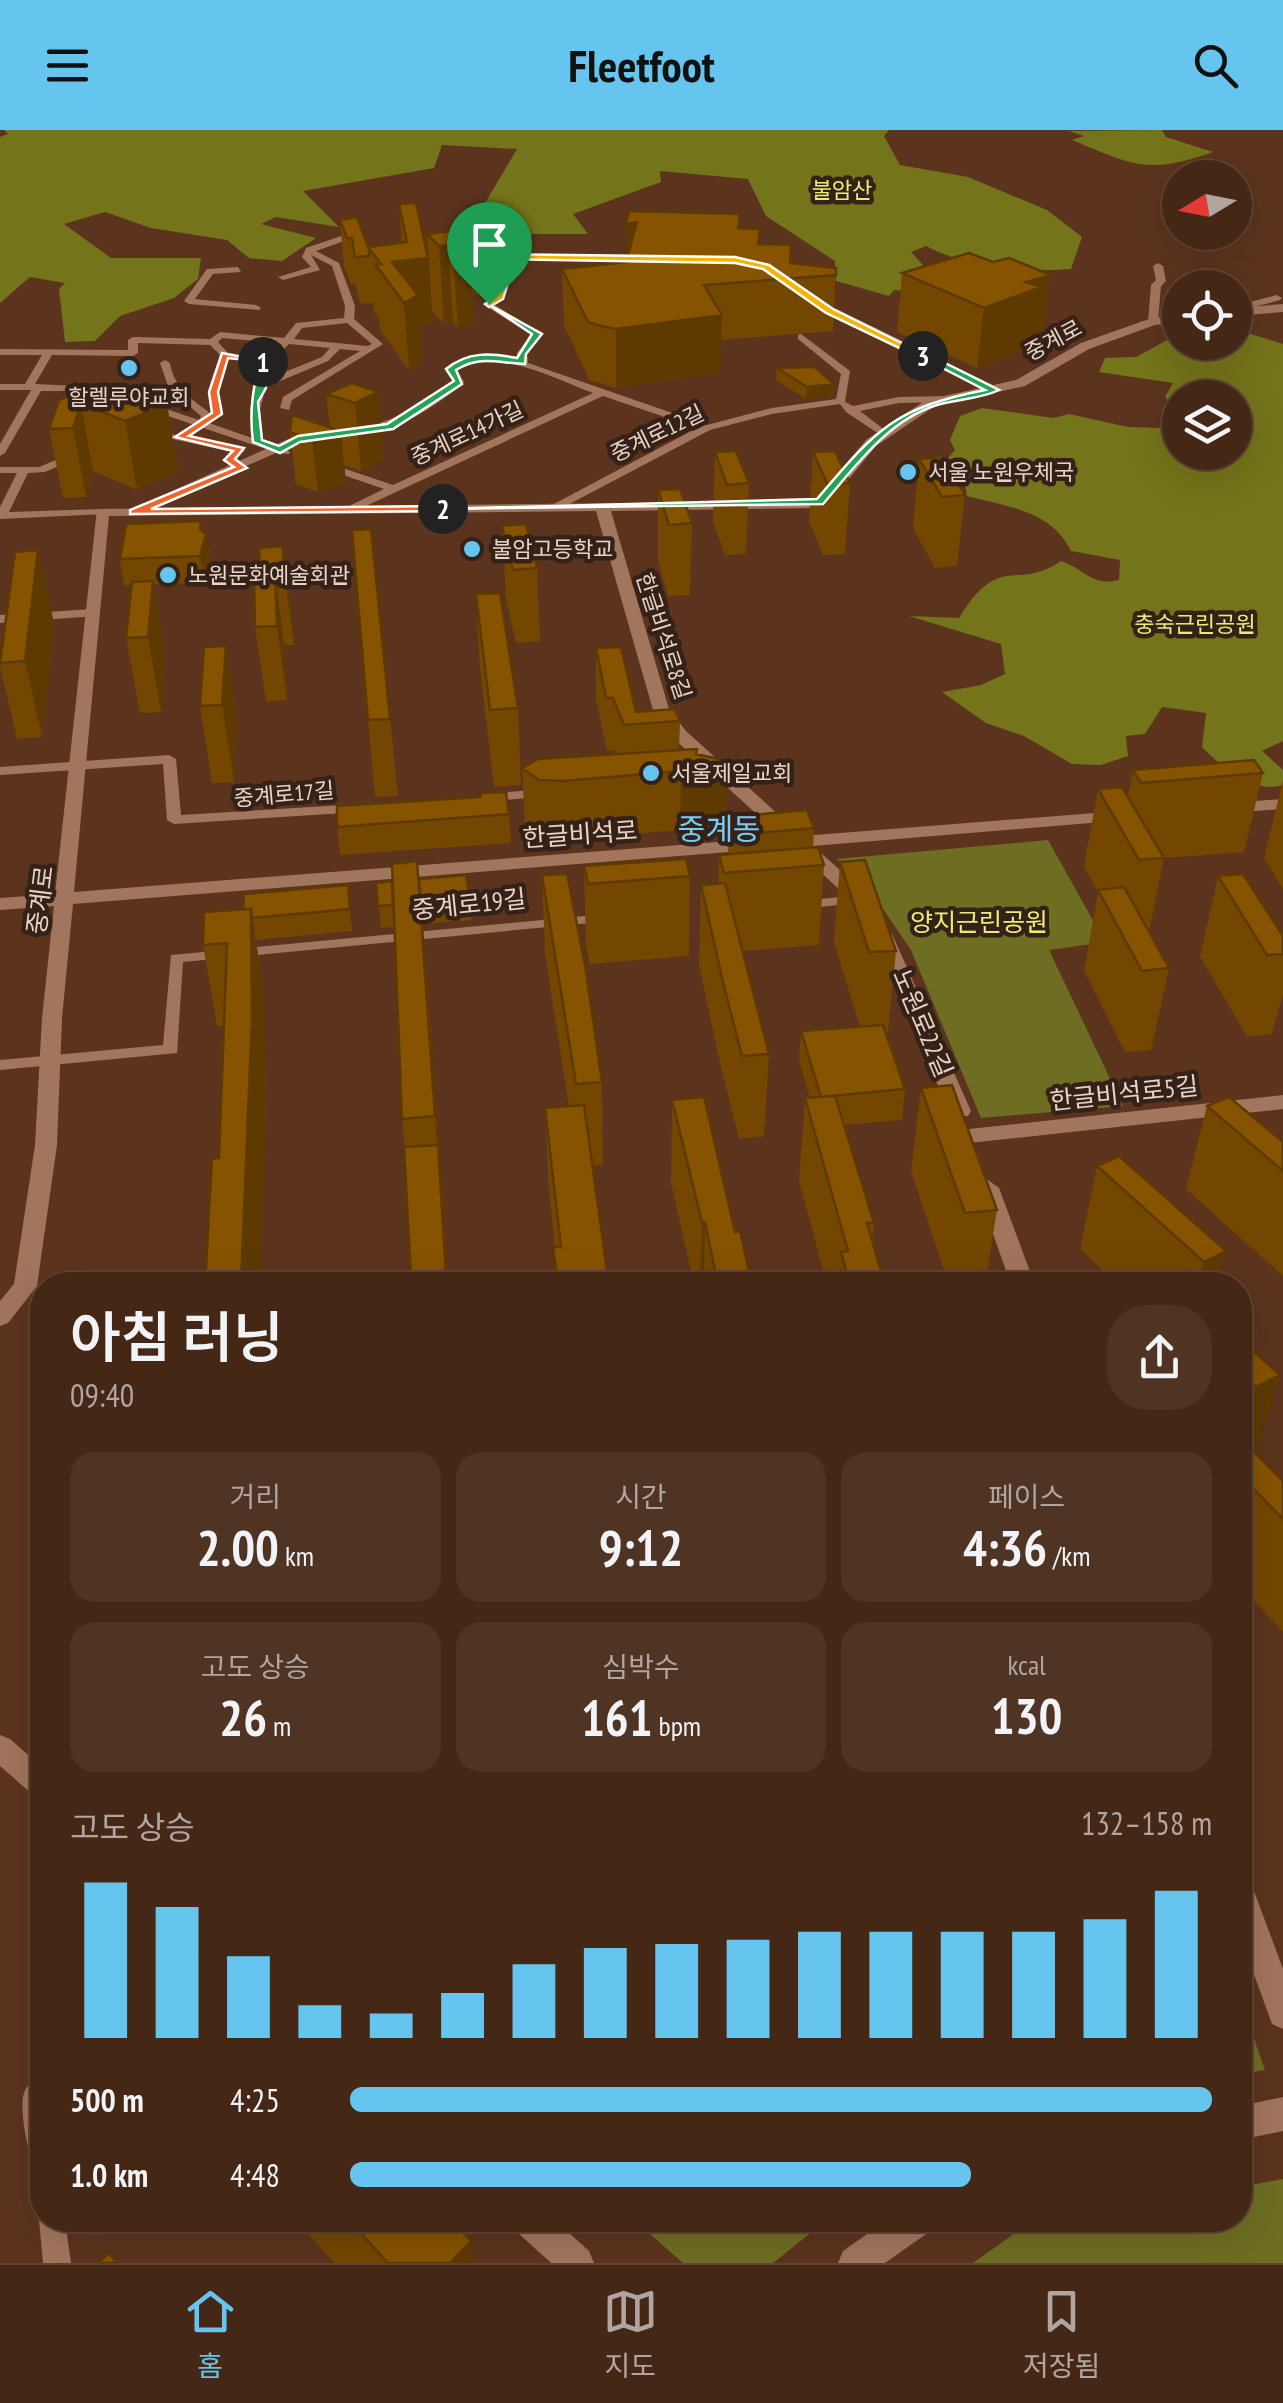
<!DOCTYPE html>
<html lang="ko">
<meta charset="utf-8">
<style>
body{margin:0;font-family:"PT Sans Narrow","Noto Sans KR",sans-serif;background:#4f3323;color:#f1f3f6;height:100vh;display:flex;flex-direction:column;font-size:38px;white-space:nowrap}
*{box-sizing:border-box;margin:0}
p{font-size:32px;color:#b0a5a1}
.icon{flex:none;width:55px;height:55px;fill:none;stroke:currentColor;stroke-width:2;stroke-linecap:round;stroke-linejoin:round}
.map{position:relative;flex:1;overflow:hidden}
.drawer{position:absolute;left:30px;top:1142px;width:1222px;height:960px;display:flex;flex-direction:column;background:#452716;border-radius:40px;box-shadow:0 10px 40px #0002,0 0 0 2px #5d4435}
.drawer>*{flex:none}
.needle{width:65px;rotate:260deg}
.buttons{position:absolute;left:1162px;top:30px;display:grid;gap:20px}
.buttons a{display:grid;place-items:center;width:90px;height:90px;border-radius:50%;background:#452716;box-shadow:0 10px 40px #0002,0 0 0 2px #5d4435;font-size:50px}
.pin{position:absolute;display:grid;place-items:center;width:85px;height:85px;color:#fff;margin:-102px -42px;border-radius:50% 50% 50% 0;rotate:-45deg;box-shadow:0 0 10px #0007}
.pin .icon{rotate:45deg}
.km{position:absolute;width:50px;height:50px;margin:-25px;border-radius:50%;background:#222;color:#fff;font-size:28px;line-height:50px;text-align:center}
.round{display:grid;place-items:center;flex:none;width:105px;height:105px;border-radius:40px;background:#4f3323}
.head{display:flex;align-items:center;justify-content:space-between;height:170px;padding:0 40px}
h1{font-size:55px;font-weight:600;line-height:75px}
.figures{display:grid;grid-template-columns:repeat(3,1fr);gap:15px;height:170px;padding:10px 40px}
.figures div{display:grid;align-content:center;border-radius:25px;background:#4f3323;text-align:center}
.figures b{font-size:50px;font-weight:600}
.figures small{font-size:28px;font-weight:400}
.figures p{font-size:28px}
.chart{height:280px;padding:20px 40px}
.chart p{display:flex;justify-content:space-between}
.chart svg{width:100%;height:180px;margin-top:10px;stroke:#65c5ef;stroke-width:6}
ul{padding:0 40px;list-style:none;font-size:32px}
li{display:grid;grid-template-columns:160px 120px 1fr;align-items:center;height:75px}
li i{height:25px;border-radius:12px;background:#65c5ef}
header{display:flex;justify-content:space-between;align-items:center;height:130px;padding:0 40px;background:#65c5ef;color:#111;font-size:45px;font-weight:600}
.tabs{display:flex;justify-content:space-around;align-items:center;height:140px;border-top:2px solid #5d4435;background:#452716;font-size:28px;color:#b0a5a1}
.tabs a{display:grid;justify-items:center;gap:5px}
.tabs .on{color:#65c5ef}
.map>svg:first-child{display:block}
.green{fill:#6e6e22}
.forest{fill:#74741b;fill-rule:evenodd}
.lines{fill:none;stroke-linecap:round;stroke-linejoin:round}
.street{fill:#a2755d;fill-rule:evenodd}
.secondary{fill:#a2755d;fill-rule:evenodd}
.wall{fill:#734700}
.shaded-wall{fill:#5e3a00}
.building{fill:#865300;stroke:#5e3a00;stroke-width:2.5}
.split-1{fill:#22a559;stroke:#fff;stroke-width:2.5}
.split-2{fill:#f0652b;stroke:#fff;stroke-width:2.5}
.split-3{fill:#22a559;stroke:#fff;stroke-width:2.5}
.split-4{fill:#f5b400;stroke:#fff;stroke-width:2.5}
.poi-dot{fill:#65c5ef;stroke:#342218;stroke-width:4}
.labels{text-anchor:middle;stroke-width:9;stroke-linejoin:round;paint-order:stroke}
.far-park-label{font-size:22px;fill:#eaeb79;stroke:#342218}
.far-street-label{font-size:22px;fill:#ebd2c5;stroke:#342218}
.far-poi-label{font-size:22px;fill:#ebd2c5;stroke:#342218;text-anchor:start}
.street-label{font-size:25px;fill:#ebd2c5;stroke:#342218}
.park-label{font-size:25px;fill:#eaeb79;stroke:#342218}
.quarter-label{font-size:30px;fill:#77cef5;stroke:#342218}
</style>
<header><svg class="icon" aria-label="menu" viewBox="0 0 24 24"><path d="M4 6h16M4 12h16M4 18h16"/></svg>Fleetfoot<svg class="icon" aria-label="search" viewBox="0 0 24 24"><circle cx="10" cy="10" r="6"/><path d="M15 15l6 6"/></svg></header>
<div class="map">
<svg width="1283" height="2133" viewBox="0 0 1283 2133">
<rect width="100%" height="100%" fill="#5c341e"/>
<!-- green -->
<path class="green" d="M1048,710L1105,812L1049,820L1123,976L981,988L911,820L879,773L837,729Z
M1240,1868L1265,1940L1240,1944Z
M1283,2049V2133H973L1015,2103L1078,2090H1240V2057Z
M634,2090H827L773,2133H683Z"/>
<!-- forest -->
<path class="forest" d="M4,0H889L884,6L900,35L968,47L1047,80L1082,107L1071,139C1021,143 971,139 926,116L911,122L935,148L922,162L894,160L889,166L836,151L835,131L766,86L748,49L660,41L661,52L573,84L588,104H532L512,123L481,120L465,107L517,19L442,15L434,38L303,61L339,97L276,87L261,94L316,108L282,131L249,128L227,110L151,98L105,82L64,94L111,128H201L198,149L174,168L120,186L95,211L65,212L59,159L65,153L30,147L0,173V7L8,4Z
M1162,0L1166,7L1213,22C1149,45 1132,35 1072,10L1084,6L1069,1Z
M1235,199L1283,214V611L1262,621L1283,640V655C1253,664 1222,637 1202,617L1206,583L1162,577L1145,604L1126,606L1128,626L1101,635L1072,634L1024,606L986,593L942,562L981,555L1005,544L1001,514L909,486L959,488C1000,421 1016,462 1061,431C1085,439 1092,457 1119,450L1120,430L1071,421C1051,380 1008,377 967,366L964,350L948,328L955,320L950,310L960,286L982,278L1053,288L1069,284L1128,297L1162,298L1175,279L1165,267L1173,253L1099,242L1105,228L1136,227L1180,203V212H1235ZM1180,268H1235V322H1180Z"/>
<g class="lines">
<!-- street -->
<path class="street" d="M341,106L344,111L316,121L339,133L355,176L354,189L383,214L292,270L289,280L280,278L283,267L360,221L340,219L328,231L266,257L260,279L263,311L275,315C289,309 305,300 318,308L317,310L300,312L285,319L290,322L289,324L276,323L246,336V340H238L138,384H130V380L230,335L224,330L232,322L145,303V299L244,318L245,320L236,330L239,331L266,319L159,283H143V279L160,277L199,290L201,286L172,261L116,267L115,265L120,262L168,256L160,233L165,230L170,233C174,258 192,270 212,284L208,263L220,225L210,215L138,213V223L133,226L52,225L35,254L78,256L97,282L88,284L71,261H41L5,323L0,326V314L31,260H0V254H25L42,225H0V219L128,220V210L133,207L210,209L220,202L284,208L296,193L344,188L345,176L332,136L311,125L320,140L283,150L278,147L311,137L302,127L306,118ZM347,193L372,214L368,216L294,209L302,198ZM222,208L278,213L263,228L228,223L218,212ZM289,214L330,218L322,227L265,250L270,232ZM229,229L259,233L250,279L252,308L209,293L222,285L218,263Z
M485,124L650,125L647,130L494,129L509,153L505,167L495,175L542,204L527,223L528,233L707,295L772,278L836,269L841,244L798,209V205L801,204L850,241L845,272L853,276L899,267L946,266L951,269L946,272L899,273L860,281L886,301V305L882,306L846,282L840,274L772,284L710,300L560,379H552V375L697,298L603,266L355,381H347V377L384,359L320,337V333H328L393,355L593,263C552,248 499,217 457,240L464,252L463,254C432,278 394,305 354,304V300C393,292 422,275 454,251L446,239C467,223 492,224 518,228L517,223L531,205L484,175L496,166L499,153Z
M1158,133L1163,136L1166,151L1161,156L1158,192L1153,195L1148,192L1151,155L1156,150L1153,136Z
M238,137L241,142L213,144L195,169L256,175L261,178L259,180L189,174L184,171L207,139Z
M1277,165L1282,168L1280,170L1235,182V176Z
M816,169L999,258L1000,260L991,262L813,174L811,172Z
M75,322L79,323V327L45,342L28,343L9,382L102,379L106,380V384L0,389V377L17,343H0V337H39Z
M93,479L99,483L97,486L0,493V485Z
M169,625L176,629L181,685L360,674L367,678L360,682L174,694L167,690L163,634L0,645V637Z
M544,659L549,660V666L485,672L478,668L485,664Z
M860,765L867,769L865,772L801,779L794,775L801,771Z
M606,784L611,785L613,788L611,791L183,832L177,923L0,940V930L163,915L171,825Z
M42,1946V2036L33,2032C27,2019 19,1977 24,1963C27,1954 33,1950 42,1946Z
M42,2081V2090H65L71,2133H43L39,2090Z"/>
<!-- secondary -->
<path class="secondary" d="M1283,174V182L1235,186V178Z
M1180,184V192L1155,195L1089,219L1025,256L935,276L876,316L834,367L813,378L611,381L669,579L686,601L802,706L1120,681L1129,686L1126,690L813,716L867,764V772H853L793,717L73,774L62,888L57,1015L37,1156L8,1193L0,1196V1171L14,1154L35,1015L42,888L54,776L0,780V768L55,764L97,379L805,371L824,361L866,310L926,270L1016,250L1081,213L1149,189ZM596,381L653,580L674,609L782,707L74,762L109,386Z
M1283,669V679L1227,683L1218,678L1227,673Z
M882,798L892,804L971,981L968,986H952L949,981L872,804Z
M1283,965V979L969,1013L958,1006L969,999Z
M988,1050L999,1058L1035,1155H1011L977,1058Z
M0,1605L10,1609L42,1637V1668L32,1664L0,1636Z
M1240,1749L1251,1753L1283,1839V1899L1272,1894L1240,1806Z
M1283,1967V2001L1240,2010V1976Z
M512,2090H555L589,2121L594,2133H551L517,2102Z
M887,2090H934L929,2102L885,2133H838L843,2121Z"/>
</g>
<!-- wall -->
<path class="wall" d="M399,74L433,193L420,195L422,232L409,240L380,200L379,189L374,182L373,173L360,174L356,154H351L344,136L340,90L369,119L402,113Z
M740,84V98L759,114L790,133L836,138L833,201L721,210L720,243L616,258L589,250L564,195L562,139L626,132V94Z
M451,94L475,118L478,165H472L474,196L458,198L453,192L444,194L432,181L427,104L452,101Z
M902,143L1043,204L1035,206L1034,216L977,238L897,202Z
M777,238L834,254L833,266L806,269L776,250Z
M107,251L167,274L178,342L137,360L93,341L86,367L63,368L49,299Z
M352,253L384,329L361,341L344,335L346,353L318,362L296,354L290,302L330,297L326,264Z
M715,322L749,353L746,424L725,425L713,392Z
M813,322L850,353L845,424L823,425L809,391Z
M919,329L965,365L957,436L935,438L913,398Z
M658,360L692,393L690,465L668,466L658,431Z
M502,396L537,438L540,511L516,513L506,468Z
M371,399L398,666L375,667L368,590Z
M203,402L206,404L210,430L204,453L153,454L165,524L161,582L140,583L126,508L131,455H124L120,429Z
M283,416L292,489L294,515H284L287,570L266,572L255,497L260,442Z
M476,464L518,578L521,655L494,657L480,538Z
M54,493L42,607L17,609L0,536V529Z
M226,516L237,591L234,652L212,653L200,576Z
M596,518L636,582L680,591L679,620L697,625L726,690L680,700L564,710H542L525,697L522,638L615,624L614,620L607,621L596,570Z
M1133,640L1263,643L1244,722L1164,728L1149,802L1169,838L1151,920L1125,922L1084,840L1098,762L1084,737L1098,659L1128,667Z
M1283,650V759L1264,728Z
M509,684L511,713L340,725L337,697Z
M730,687L814,698L813,718L824,735L819,815L742,821L769,924L764,1006L739,1009L721,938L699,835L701,755L718,754L719,725L728,724Z
M840,732L896,821L888,902H885L905,959L902,990L844,995L874,1093L872,1111L885,1155H827L799,1051L805,968H810L799,931L801,901L860,897L834,812Z
M584,736L690,746L689,826L590,834L586,816Z
M542,745L602,952L603,1034L592,1036L609,1155H555L553,1117H555L549,1061L545,978L569,976L545,825Z
M1218,746L1283,806V864L1272,904L1247,907L1200,826Z
M419,749L470,768L471,790L423,794L449,1155H412L405,1017L402,989L394,797L381,798L376,753Z
M348,755L352,801L256,810L263,859L266,970L260,1155H205L219,1028L224,896H217L203,815L243,779Z
M921,958L997,1080L985,1155H949L911,1041Z
M672,970L735,1102L752,1155H694L671,1053Z
M1207,976L1283,1012V1146L1186,1059Z
M1097,1036L1226,1121L1217,1155H1118L1080,1119Z
M1240,1209L1280,1245L1255,1323L1283,1351V1502L1240,1456Z
M296,2090H451L474,2133H334Z"/>
<!-- shaded-wall -->
<path class="shaded-wall" d="M637,92L626,149V94Z
M448,115L453,192L444,194L439,116Z
M470,118L474,196L458,198L453,120Z
M428,128L433,193L420,195L422,232L409,240L404,173L392,132Z
M1051,145L1043,204L1035,206L1034,216L977,238L984,178L1026,152Z
M722,185L720,243L616,258V199Z
M834,254L833,266L806,269L807,257Z
M378,262L384,329L361,341L355,273Z
M81,274L93,341L86,367L73,298Z
M167,274L178,342L137,360L125,291Z
M341,301L346,353L318,362L312,310Z
M201,391L204,411L206,404L210,430L204,453L200,426Z
M283,416L292,489L294,515L284,441Z
M38,420L54,493L42,607L25,531Z
M275,442L284,515L287,570L277,496Z
M153,451L165,524L161,582L148,507Z
M226,516L237,591L234,652L222,575Z
M697,619L696,638L728,631L726,690L680,700L681,641Z
M417,731L424,811L449,1155H447Z
M251,779L263,859L266,970L260,1155H241Z
M702,1092H705L704,1155H700Z
M1226,1121L1217,1155H1198L1204,1132Z
M1280,1245L1254,1328L1240,1336V1309L1256,1257Z
M471,2111L474,2133H450Z"/>
<!-- building -->
<path class="building" d="M416,73L428,128L392,132L418,165L404,173L375,134H381L368,117L407,112L399,74Z
M629,81L740,84L738,98L760,99L758,114L791,115L790,133L836,138V145L704,155L722,185L616,199L601,196L588,192L562,139L626,132L637,92L626,94Z
M357,87L369,119V126L355,127L352,108H347L340,90Z
M467,93L475,118L470,119L453,101L451,94Z
M453,101L470,118L453,120L448,115L439,116L427,104Z
M969,123L993,132L1009,128L1051,145L1026,152L1041,157L984,178L902,143Z
M815,237L834,254L807,257L777,238Z
M107,251L167,274L125,291L81,274L73,298L49,299L59,270Z
M352,253L378,262L355,273L326,264Z
M292,285L341,301L312,310L290,302Z
M736,321L749,353L727,355L715,322Z
M835,321L850,353L828,355L813,322Z
M941,327L965,365L942,367L919,329Z
M680,359L692,393L669,395L658,360Z
M201,391L200,400L206,404L200,426L120,429L126,394Z
M526,394L537,438L513,440L502,396Z
M371,399L390,589L368,590L352,400Z
M283,416L284,441L275,442L277,496L255,497L254,443L260,442L259,418Z
M38,420L25,531L0,533L15,422Z
M153,451L148,507L126,508L132,452Z
M500,463L518,578L490,580L476,464Z
M226,516L222,575L200,576L204,517Z
M621,517L636,582L675,579L680,591L624,595L613,568H606L596,518Z
M697,619L696,624L728,631L681,641L563,651L539,650L522,638L538,629Z
M1254,630L1263,643L1141,653L1133,640Z
M1122,657L1164,728L1139,730L1098,659Z
M506,662L509,684L337,697V676L480,667L481,663Z
M807,680L814,698L736,705L730,687Z
M818,717L824,735L724,743L719,725Z
M686,729L690,746L588,754L584,736Z
M865,730L896,821L869,822L840,732Z
M417,731L435,986L402,989L392,734Z
M567,744L585,835L602,952L576,954L542,745Z
M1243,744L1283,806V824L1267,825L1218,746Z
M466,745L470,768L421,772L419,749Z
M392,751L393,775L378,776L376,753Z
M725,753L769,924L742,926L724,856L701,755Z
M348,755L350,779L252,788L251,779H243L244,764Z
M1124,757L1169,838L1142,841L1098,760Z
M251,779L252,888L241,1155H205L212,1029L219,1028L227,813L203,815L204,782Z
M883,895L905,959L821,967L801,901Z
M952,955L997,1080L965,1083L921,958Z
M835,966L874,1093H867L885,1155H850L841,1122L848,1121L805,968Z
M704,967L735,1102L740,1101L752,1155H718L705,1092H702L672,970Z
M1229,967L1283,1012V1041L1207,976Z
M584,975L609,1155H558L553,1117H561L545,978Z
M438,1015L446,1144L411,1147L404,1017Z
M1119,1026L1226,1121L1204,1132L1097,1036Z
M1168,1145L1180,1155H1147Z
M1240,1209L1280,1245L1256,1257L1240,1243Z
M1243,1311L1283,1351V1389L1240,1345V1312Z
M349,2090H451L471,2111L450,2133H388Z
M109,2123L117,2133H98Z"/>
<!-- split-1 -->
<path class="split-1" d="M486,173L542,204L526,224L525,234C498,233 480,225 456,240L462,254L393,299L300,312L280,323L253,312C249,281 253,259 260,230L267,232L266,258L258,272L262,310L279,316L298,306L387,294L454,251L446,239C468,221 491,223 517,228L532,204Z"/>
<!-- split-2 -->
<path class="split-2" d="M222,223L267,232L228,228L218,262L222,284L189,306L244,318L235,329L247,338L151,379L443,376L447,381L130,384V380L234,337L224,330L233,321L175,307L212,283L209,262Z"/>
<!-- split-3 -->
<path class="split-3" d="M927,224L999,260C981,269 957,269 937,275C888,290 855,337 823,374L438,379L817,369C876,300 893,278 985,260L919,226Z"/>
<!-- split-4 -->
<path class="split-4" d="M488,124L735,127L769,135L833,179L928,226L920,228L826,183L763,139L735,133L493,129L508,153L503,169L489,177L485,174L496,166L499,153L484,126Z"/>
<!-- markers -->
<g class="poi-dot">
<circle cx="129" cy="238" r="10"/>
<circle cx="908" cy="342" r="10"/>
<circle cx="472" cy="419" r="10"/>
<circle cx="168" cy="445" r="10"/>
<circle cx="651" cy="643" r="10"/>
</g>
<g class="labels">
<!-- far-park labels -->
<g class="far-park-label">
<text x="842" y="68">불암산</text>
<text x="1195" y="502">충숙근린공원</text>
</g>
<!-- far-street labels -->
<g class="far-street-label">
<text transform="translate(1053 210) rotate(-28)" y="8">중계로</text>
<text transform="translate(467 303) rotate(-25)" y="8">중계로14가길</text>
<text transform="translate(657 303) rotate(-26)" y="8">중계로12길</text>
<text transform="translate(664 506) rotate(72)" y="8">한글비석로8길</text>
<text transform="translate(284 664) rotate(-5)" y="8">중계로17길</text>
</g>
<!-- far-poi labels -->
<g class="far-poi-label">
<text x="129" y="275" text-anchor="middle">할렐루야교회</text>
<text x="928" y="350">서울 노원우체국</text>
<text x="492" y="427">불암고등학교</text>
<text x="188" y="453">노원문화예술회관</text>
<text x="671" y="651">서울제일교회</text>
</g>
<!-- street labels -->
<g class="street-label">
<text transform="translate(580 704) rotate(-4)" y="9">한글비석로</text>
<text transform="translate(40 770) rotate(-83)" y="9">중계로</text>
<text transform="translate(469 774) rotate(-6)" y="9">중계로19길</text>
<text transform="translate(923 893) rotate(67)" y="9">노원로22길</text>
<text transform="translate(1124 963) rotate(-6)" y="9">한글비석로5길</text>
</g>
<!-- park labels -->
<g class="park-label">
<text x="979" y="801">양지근린공원</text>
</g>
<!-- quarter labels -->
<g class="quarter-label">
<text x="719" y="710">중계동</text>
</g>
</g>
</svg>
<div class="buttons">
<a><svg class="needle" viewBox="-14 -14 28 28"><path d="M0-13l5 13h-10z" fill="#e53935"/><path d="M0 13l5-13h-10z" fill="#b0a5a1"/></svg></a>
<a><svg class="icon" aria-label="locate" viewBox="0 0 24 24"><circle cx="12" cy="12" r="6"/><path d="M12 2v4M12 18v4M2 12h4M18 12h4"/></svg></a>
<a><svg class="icon" aria-label="layers" viewBox="0 0 24 24"><path d="M12 4l9 5-9 5-9-5zM3 14l9 5 9-5"/></svg></a>
</div>
<div class="pin" style="left:489px;top:174px;background:#1e9e55"><svg class="icon" aria-label="arrive" viewBox="0 0 24 24"><path d="M6 21V4h12l-3 4 3 4H6"/></svg></div>
<b class="km" style="left:263px;top:232px">1</b>
<b class="km" style="left:443px;top:379px">2</b>
<b class="km" style="left:923px;top:226px">3</b>
<section class="drawer">
<div class="head"><div><h1>아침 러닝</h1><p>09:40</p></div><a class="round"><svg class="icon" aria-label="share" viewBox="0 0 24 24"><path d="M12 15V3M7 8l5-5 5 5M5 13v7h14v-7"/></svg></a></div>
<div class="figures">
<div><p>거리</p><b>2.00<small> km</small></b></div>
<div><p>시간</p><b>9:12</b></div>
<div><p>페이스</p><b>4:36<small> /km</small></b></div>
</div>
<div class="figures">
<div><p>고도 상승</p><b>26<small> m</small></b></div>
<div><p>심박수</p><b>161<small> bpm</small></b></div>
<div><p>kcal</p><b>130</b></div>
</div>
<div class="chart"><p><span>고도 상승</span>132–158 m</p>
<svg viewBox="0 0 160 44" preserveAspectRatio="none"><path d="M5 44V6M15 44V12M25 44V24M35 44V36M45 44V38M55 44V33M65 44V26M75 44V22M85 44V21M95 44V20M105 44V18M115 44V18M125 44V18M135 44V18M145 44V15M155 44V8"/></svg>
</div>
<ul>
<li><b>500 m</b>4:25<i style="width:100%"></i></li>
<li><b>1.0 km</b>4:48<i style="width:72%"></i></li>
</ul>
</section>
</div>
<nav class="tabs">
<a class="on"><svg class="icon" aria-label="home" viewBox="0 0 24 24"><path d="M3 11l9-7 9 7M6 9v11h12V9"/></svg>홈</a>
<a><svg class="icon" aria-label="map" viewBox="0 0 24 24"><path d="M3 6l6-2 6 2 6-2v14l-6 2-6-2-6 2zM9 4v14M15 6v14"/></svg>지도</a>
<a><svg class="icon" aria-label="saved" viewBox="0 0 24 24"><path d="M7 4h10v16l-5-4-5 4z"/></svg>저장됨</a>
</nav>
